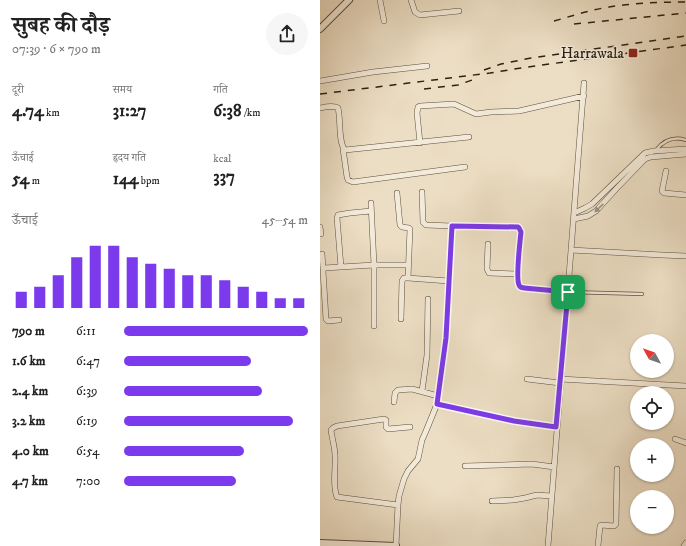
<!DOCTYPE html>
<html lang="hi">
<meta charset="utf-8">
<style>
body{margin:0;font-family:"IM FELL DW Pica","Noto Serif Devanagari",serif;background:#f6f6f6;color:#222;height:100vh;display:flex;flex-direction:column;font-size:15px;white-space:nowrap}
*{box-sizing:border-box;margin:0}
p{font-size:13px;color:#767676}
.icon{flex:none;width:22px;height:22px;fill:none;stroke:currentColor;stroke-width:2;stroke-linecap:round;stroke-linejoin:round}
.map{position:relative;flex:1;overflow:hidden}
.panel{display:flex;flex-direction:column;background:#fff;width:320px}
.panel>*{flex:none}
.needle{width:26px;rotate:310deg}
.controls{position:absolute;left:310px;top:334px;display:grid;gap:8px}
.controls a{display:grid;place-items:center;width:44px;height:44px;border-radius:50%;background:#fff;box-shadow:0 1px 3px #0004;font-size:20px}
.pin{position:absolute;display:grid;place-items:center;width:34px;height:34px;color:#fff;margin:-17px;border-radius:8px;box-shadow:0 2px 6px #0006}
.round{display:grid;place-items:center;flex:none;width:42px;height:42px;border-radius:21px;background:#f6f6f6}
.headline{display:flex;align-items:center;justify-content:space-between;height:68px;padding:0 12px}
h1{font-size:22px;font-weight:700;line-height:30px}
.figures{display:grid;grid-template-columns:repeat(3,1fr);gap:6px;height:68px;padding:4px 12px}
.figures div{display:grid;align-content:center}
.figures b{font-size:17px;font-weight:700}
.figures small{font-size:11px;font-weight:400}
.figures p{font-size:11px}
.chart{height:112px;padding:8px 12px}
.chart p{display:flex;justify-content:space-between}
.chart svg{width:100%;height:72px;margin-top:4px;stroke:#7c3aed;stroke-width:6}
ul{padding:0 12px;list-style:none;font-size:13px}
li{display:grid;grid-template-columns:64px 48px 1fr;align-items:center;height:30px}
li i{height:10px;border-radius:5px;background:#7c3aed}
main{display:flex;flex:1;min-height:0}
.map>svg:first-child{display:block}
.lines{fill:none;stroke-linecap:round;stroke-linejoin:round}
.service-casing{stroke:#5c503f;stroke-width:4}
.minor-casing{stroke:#5c503f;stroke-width:6}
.tertiary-casing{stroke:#5c503f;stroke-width:8}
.service{stroke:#f3ead9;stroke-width:2.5}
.minor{stroke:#f3ead9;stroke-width:5}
.tertiary{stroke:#f3ead9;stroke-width:6}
.rail{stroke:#2c2113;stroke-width:1.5;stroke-dasharray:7 7;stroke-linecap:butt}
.oneway{fill:#999080}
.route-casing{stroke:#fff;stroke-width:8}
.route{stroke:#7c3aed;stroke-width:5}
.poi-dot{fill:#8f2418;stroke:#f3ead9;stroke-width:1.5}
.labels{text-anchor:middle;stroke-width:3;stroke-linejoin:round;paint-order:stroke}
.poi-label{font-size:15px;fill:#2c2113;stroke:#f3ead9;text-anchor:end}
</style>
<main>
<section class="panel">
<div class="headline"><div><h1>सुबह की दौड़</h1><p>07:39 · 6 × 790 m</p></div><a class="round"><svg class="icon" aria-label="share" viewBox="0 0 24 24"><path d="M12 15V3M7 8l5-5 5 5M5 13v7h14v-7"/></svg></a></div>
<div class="figures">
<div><p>दूरी</p><b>4.74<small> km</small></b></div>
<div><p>समय</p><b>31:27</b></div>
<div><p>गति</p><b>6:38<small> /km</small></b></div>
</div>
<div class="figures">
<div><p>ऊँचाई</p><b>54<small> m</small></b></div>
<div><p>हृदय गति</p><b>144<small> bpm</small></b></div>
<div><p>kcal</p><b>337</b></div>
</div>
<div class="chart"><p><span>ऊँचाई</span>45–54 m</p>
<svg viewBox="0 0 160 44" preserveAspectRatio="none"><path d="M5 44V34M15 44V31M25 44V24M35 44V13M45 44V6M55 44V6M65 44V13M75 44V17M85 44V20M95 44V24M105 44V24M115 44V27M125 44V31M135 44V34M145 44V38M155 44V38"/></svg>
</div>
<ul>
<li><b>790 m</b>6:11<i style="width:100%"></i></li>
<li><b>1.6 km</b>6:47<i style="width:69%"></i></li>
<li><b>2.4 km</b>6:39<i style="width:75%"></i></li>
<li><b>3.2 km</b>6:19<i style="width:92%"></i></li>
<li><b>4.0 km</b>6:54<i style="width:65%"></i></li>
<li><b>4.7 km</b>7:00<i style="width:61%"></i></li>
</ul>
</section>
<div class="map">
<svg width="366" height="546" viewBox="0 0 366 546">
<rect width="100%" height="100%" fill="#ecdec4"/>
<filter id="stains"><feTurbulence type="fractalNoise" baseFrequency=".005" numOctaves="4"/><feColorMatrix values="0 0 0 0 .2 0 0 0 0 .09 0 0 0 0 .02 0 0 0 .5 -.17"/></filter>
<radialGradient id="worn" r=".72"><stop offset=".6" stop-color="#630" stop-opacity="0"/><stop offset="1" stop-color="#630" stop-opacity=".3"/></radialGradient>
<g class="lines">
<!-- service casing -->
<g class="service-casing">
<path id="service" d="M336,150C344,140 353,136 366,140
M249,292L322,294"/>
</g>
<!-- minor casing -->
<g class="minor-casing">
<path id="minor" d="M60,0L64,21
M91,0L95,12L100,15L139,11
M0,81L53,72L107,66
M0,108C5,107 14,105 18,108C21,119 18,143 25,150L149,137
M100,143L97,113L98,107L100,106L134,104L156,114L171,112L199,111L264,96
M23,149L27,177L28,180L33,182L145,167
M346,171L342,191L344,193L366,195
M102,192L103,222L106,225L132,226L195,227L199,228L201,232C200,241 196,279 199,285C200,288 201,287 204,288L248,292
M77,193L80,225L82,227L89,228L90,229L88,278
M51,203L54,265V326
M254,213L265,208L272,204L325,153L334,151L366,149
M254,219L268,216L276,211L296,189L325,159L331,157L366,154
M0,227L1,234
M168,244L167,269L169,273L198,274
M251,250L342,255L366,256
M2,254L3,269
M21,267L17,218L18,215L30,213L51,211
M81,319L82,281L84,278H88L129,281
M19,320L8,321L6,319L3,271L4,268L54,265H88
M207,379L240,383
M240,379L366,386
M102,391L107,355L108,299
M74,402L75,393L78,390L92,389L118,396
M117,404L194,421L236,427
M355,439L366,443
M145,466L212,464L234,467
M172,501L193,500L205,498L217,495L231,496
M78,505L17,497C12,486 16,468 15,456C15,447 12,439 11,430L13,428L17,426L64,419L66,420V427L68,429L90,427
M76,546L78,505L79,496L84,479L88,471L98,459L102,440L106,431L117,404L126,338L132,226
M228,546L264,83
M278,546L280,526L281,525L294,526L296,524L297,469
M364,546L366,543"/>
</g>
<!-- tertiary casing -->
<g class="tertiary-casing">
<path id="tertiary" d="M0,29L29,0
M0,543L76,546"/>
</g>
<!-- service -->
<use href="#service" class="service"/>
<!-- minor -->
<use href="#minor" class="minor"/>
<!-- tertiary -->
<use href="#tertiary" class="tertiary"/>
<!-- rail -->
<path class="rail" d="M234,21C252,16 270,10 289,7C314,3 340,2 366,2
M254,24L366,13
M164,70L181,64L211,58L366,36
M104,89L138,85L155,79
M0,94L170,73L201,68L366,45"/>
</g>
<!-- one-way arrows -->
<defs><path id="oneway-solid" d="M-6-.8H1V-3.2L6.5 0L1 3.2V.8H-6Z"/></defs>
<use class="oneway" href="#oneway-solid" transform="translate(279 208) rotate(137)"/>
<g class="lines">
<!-- route casing -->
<g class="route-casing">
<path id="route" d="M132,226L198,227L199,228L201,232C200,241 196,279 199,285C200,288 201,287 204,288L248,292L236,427L194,421L117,404L126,338Z"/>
</g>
<!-- route -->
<use href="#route" class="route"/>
</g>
<!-- markers -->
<rect class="poi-dot" x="308" y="48" width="10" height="10" rx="2"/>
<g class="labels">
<!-- poi labels -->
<g class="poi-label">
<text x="304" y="58">Harrawala</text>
</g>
</g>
<rect width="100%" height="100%" filter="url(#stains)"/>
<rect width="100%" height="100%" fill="url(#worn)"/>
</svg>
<div class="controls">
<a><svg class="needle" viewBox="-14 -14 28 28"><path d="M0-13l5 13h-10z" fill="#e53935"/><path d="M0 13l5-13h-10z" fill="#767676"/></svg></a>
<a><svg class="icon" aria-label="locate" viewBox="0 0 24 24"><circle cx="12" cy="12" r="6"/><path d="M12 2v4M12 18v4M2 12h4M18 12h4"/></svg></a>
<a>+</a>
<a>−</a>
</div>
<div class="pin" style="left:248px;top:292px;background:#1e9e55"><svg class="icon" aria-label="arrive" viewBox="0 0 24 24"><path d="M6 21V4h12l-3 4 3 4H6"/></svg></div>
</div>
</main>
